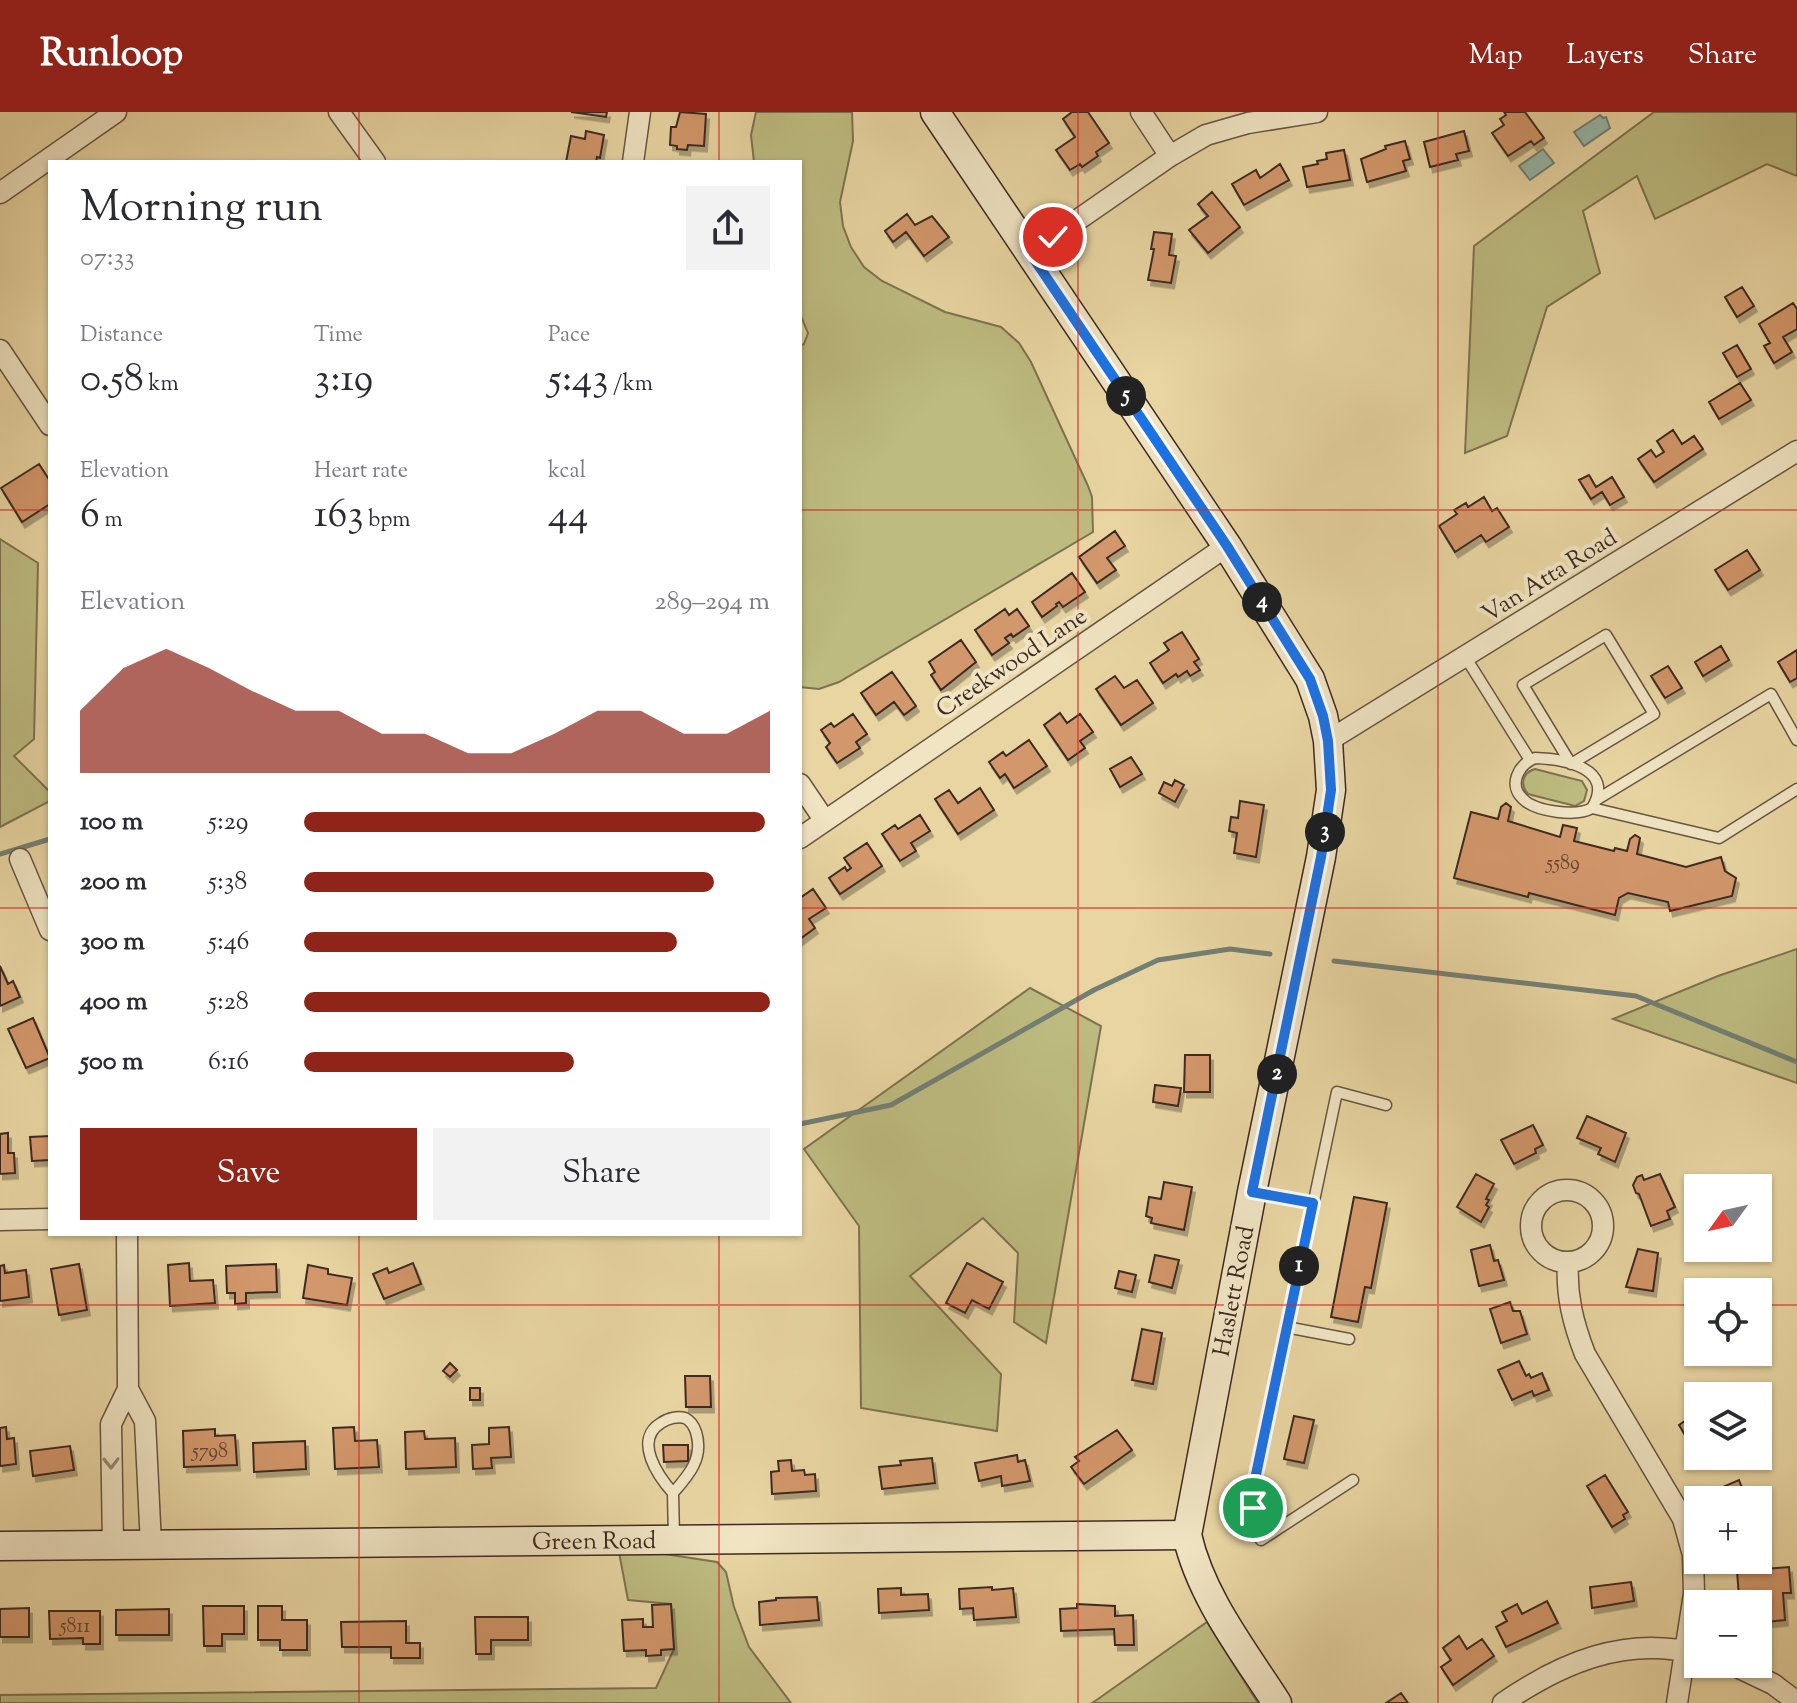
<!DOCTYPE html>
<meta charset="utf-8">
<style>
body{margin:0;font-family:"Sorts Mill Goudy",serif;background:#f2f2f3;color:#2b2b33;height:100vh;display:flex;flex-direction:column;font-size:30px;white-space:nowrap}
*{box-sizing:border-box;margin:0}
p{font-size:26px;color:#7c7c81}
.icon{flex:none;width:44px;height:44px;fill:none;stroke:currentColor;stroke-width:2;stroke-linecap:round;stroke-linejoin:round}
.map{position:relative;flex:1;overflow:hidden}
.details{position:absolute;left:48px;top:48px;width:754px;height:1076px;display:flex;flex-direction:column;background:#fff;border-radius:0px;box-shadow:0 2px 6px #0004}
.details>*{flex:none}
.needle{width:52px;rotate:237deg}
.buttons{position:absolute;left:1684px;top:1062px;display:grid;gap:16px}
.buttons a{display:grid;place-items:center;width:88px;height:88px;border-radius:0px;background:#fff;box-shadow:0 2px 6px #0004;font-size:40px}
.pin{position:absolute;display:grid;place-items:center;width:68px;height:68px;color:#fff;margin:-34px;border:4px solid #fff;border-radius:50%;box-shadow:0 2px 8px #0007}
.km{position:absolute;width:40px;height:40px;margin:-20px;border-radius:50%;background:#222;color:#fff;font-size:22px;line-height:40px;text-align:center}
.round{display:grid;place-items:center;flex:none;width:84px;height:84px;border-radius:0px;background:#f2f2f3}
.head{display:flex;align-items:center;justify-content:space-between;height:136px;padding:0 32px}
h1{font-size:44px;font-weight:600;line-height:60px}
.metrics{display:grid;grid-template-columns:repeat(3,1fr);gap:12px;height:136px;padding:8px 32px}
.metrics div{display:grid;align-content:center}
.metrics b{font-size:40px;font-weight:600}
.metrics small{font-size:22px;font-weight:400}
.metrics p{font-size:22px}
.chart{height:224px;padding:16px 32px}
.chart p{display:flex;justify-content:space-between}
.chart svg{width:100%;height:144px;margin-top:8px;fill:#8f2418;opacity:.7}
.action{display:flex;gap:16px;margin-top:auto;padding:16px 32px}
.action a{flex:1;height:92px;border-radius:0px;background:#8f2418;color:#fff;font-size:32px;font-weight:600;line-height:92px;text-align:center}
.action a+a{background:#f2f2f3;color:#2b2b33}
ul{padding:0 32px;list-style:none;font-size:26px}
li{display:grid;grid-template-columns:128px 96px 1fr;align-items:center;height:60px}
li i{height:20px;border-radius:10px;background:#8f2418}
header{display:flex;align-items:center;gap:48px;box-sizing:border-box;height:112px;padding:0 40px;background:#8f2418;color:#fff}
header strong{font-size:38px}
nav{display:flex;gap:44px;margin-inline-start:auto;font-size:28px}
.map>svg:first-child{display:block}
.green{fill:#bdbb80;stroke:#7e7251;stroke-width:2}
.water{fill:#97b8aa;stroke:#737f74;stroke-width:2}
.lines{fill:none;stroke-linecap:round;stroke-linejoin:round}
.stream{stroke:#737f74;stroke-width:5}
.building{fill:#d2976b;stroke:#3e2a22;stroke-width:2;filter:url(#shadow)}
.lane-casing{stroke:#685542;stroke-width:13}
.street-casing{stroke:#685542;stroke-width:23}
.secondary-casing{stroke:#3e2a22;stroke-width:31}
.lane{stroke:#f0e4c3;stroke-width:10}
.street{stroke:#f0e4c3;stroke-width:20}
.secondary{stroke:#f0e4c3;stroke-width:28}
.oneway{stroke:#978772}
.route-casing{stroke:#fff;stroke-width:16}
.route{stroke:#1a73e8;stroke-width:10}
.grid{fill:none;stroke:#d62828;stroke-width:2;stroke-opacity:0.55}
.labels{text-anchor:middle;stroke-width:8;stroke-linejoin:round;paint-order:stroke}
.number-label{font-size:20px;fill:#634534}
.street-label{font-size:24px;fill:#3e2a22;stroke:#f0e4c3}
</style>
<header>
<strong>Runloop</strong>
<nav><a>Map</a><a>Layers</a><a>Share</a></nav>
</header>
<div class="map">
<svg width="1797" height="1591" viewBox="0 0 1797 1591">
<defs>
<filter id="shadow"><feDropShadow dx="3" dy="5.5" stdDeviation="0" flood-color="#0004"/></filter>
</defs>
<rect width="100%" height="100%" fill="#e8d5a2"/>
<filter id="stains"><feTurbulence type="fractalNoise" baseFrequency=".0025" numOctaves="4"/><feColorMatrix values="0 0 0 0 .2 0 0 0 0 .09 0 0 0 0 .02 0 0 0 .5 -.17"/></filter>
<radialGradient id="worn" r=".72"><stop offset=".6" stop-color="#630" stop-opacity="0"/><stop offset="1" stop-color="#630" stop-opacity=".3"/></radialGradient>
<!-- green -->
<path class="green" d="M756,0H852L853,29L840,90L843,114L851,135L864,155L882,169L945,200L1001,215L1019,231L1031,250L1088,374L1092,385L1093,420L839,570L819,577L800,575V234L804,232L808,221L800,202V50H754L751,23Z
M1654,0H1797V64L1767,52L1655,107L1637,64L1583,99L1600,161L1547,195L1507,324L1465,341L1474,134Z
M0,427L38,451L34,627L14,644L50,680V689L0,715Z
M1535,657L1582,669L1587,678L1584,689L1575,694L1528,682C1520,672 1522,661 1535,657Z
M1797,837V971L1613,907L1718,864Z
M1030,876L1101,914L1046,1231L1014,1210L1018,1141L983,1106L910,1164L1001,1262L997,1319L861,1296L859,1114L804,1037Z
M618,1435L717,1450L726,1460L734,1495L749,1535L791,1591H0V1583L656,1576L674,1537L671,1492L628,1488Z
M1207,1510L1258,1591H1092L1098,1587Z"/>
<!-- water -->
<path class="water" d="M1600,3L1603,6L1606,5L1610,16L1584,34L1574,20Z
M1543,37L1554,51L1530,68L1519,54Z"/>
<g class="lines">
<!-- stream -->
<path class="stream" d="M0,742L50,727
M1334,849L1636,884L1797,950
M800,1012L891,993L1094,878L1158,848L1230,837L1270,842"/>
</g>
<!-- building -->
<path class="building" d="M571,0H607L606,5Z
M680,0L706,2L704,34L688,33L687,38L677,37V34L670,33L671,15H676Z
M1072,0H1088L1109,31L1096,40L1098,44L1082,55L1080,52L1070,58L1056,38L1075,25L1063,7Z
M1504,0H1525L1544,26L1534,33L1531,29L1508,44L1492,21L1504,13L1500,7L1506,3Z
M586,19L604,23L600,46L597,45L596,50H566L571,24L585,27Z
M1464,19L1469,39L1456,42L1458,48L1430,55L1424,30Z
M1405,29L1410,47L1403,49L1406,59L1367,70L1361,47L1386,37L1385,34Z
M1344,38L1350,68L1307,75L1303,55L1318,52L1317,49L1327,47L1326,41Z
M1280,52L1289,68L1244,93L1232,72L1256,58L1260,66Z
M1212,80L1240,115L1208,141L1189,118L1208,104L1198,92Z
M907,102L915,113L932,104L949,125L924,144L906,120L893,130L885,119Z
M1154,120L1172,122L1169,143L1176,144L1171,171L1148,168L1154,137H1151Z
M1742,175L1754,194L1737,205L1725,185Z
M1793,191L1797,197V217L1783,225L1792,240L1774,251L1764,234L1770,231L1759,212Z
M1737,233L1751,257L1737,265L1723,241Z
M1740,271L1751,288L1719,307L1709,290Z
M1673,318L1682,332L1694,324L1703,337L1654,370L1638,347L1651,338L1656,345L1664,340L1657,329Z
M39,352L50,369V392L22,410L1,376Z
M1589,363L1596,375L1612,365L1624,385L1610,393L1602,380L1591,387L1579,368Z
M1484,385L1492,399L1497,396L1509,415L1486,430L1481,423L1455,440L1439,414L1457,402L1454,398L1466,391L1468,395Z
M1115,419L1125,434L1107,446L1116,458L1097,471L1079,445Z
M1747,438L1760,458L1728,478L1715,458Z
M1072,461L1085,480L1063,495L1059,490L1056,492L1057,494L1042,505L1032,490Z
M1005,497L1009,503L1017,497L1029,514L1013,525L1011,522L1005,526L1009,531L992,543L975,518Z
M1182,520L1199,547L1194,550L1200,558L1190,564L1187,559L1178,565L1176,562L1163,571L1150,551L1169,538L1164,531Z
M961,528L976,550L941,578L931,563L935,560L929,550Z
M1721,534L1729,548L1703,564L1695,550Z
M1797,538V566L1790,570L1778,550Z
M1668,554L1682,576L1665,586L1651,564Z
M892,560L916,594L904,603L894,590L876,603L861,581Z
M1115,564L1124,576L1137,568L1153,591L1121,613L1096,577Z
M1060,601L1067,611L1080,602L1093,620L1080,629L1085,636L1068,648L1044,613Z
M853,602L867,622L856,630L860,636L837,651L826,635L830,631L821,618L831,611L834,615Z
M1029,628L1047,654L1014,676L1005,662L1000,666L989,650L1003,640L1006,644Z
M1131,645L1142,662L1120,675L1110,657Z
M1175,668L1184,673L1175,690L1159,681L1164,670L1172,674Z
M980,676L994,698L958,722L935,687L949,678L958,691Z
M1240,689L1264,693L1256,745L1234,741L1237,721L1229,719L1231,705L1238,706Z
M1506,691L1511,695L1508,709L1560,725L1563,713L1577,716L1574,729L1614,739L1615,736L1627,739L1630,727L1635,723L1640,726L1637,742L1686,755L1721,745L1725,759L1736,766L1732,784L1670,799L1668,790L1628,781L1619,786L1615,803L1529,781L1528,785L1454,766L1471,700L1498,707L1501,695Z
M920,703L930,719L911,731L916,739L900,749L882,722L895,713L898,717Z
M867,731L882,754L840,782L829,766L845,755L847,759L851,756L844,746Z
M813,777L826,796L809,807L815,816L800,827V786Z
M0,854L8,872L13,869L20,885L0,894Z
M33,906L50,946L26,956L8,917Z
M1185,943H1210V980H1184Z
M1155,973L1181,976L1178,994L1153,990Z
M1587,1004L1626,1021L1615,1050L1598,1042L1601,1036L1577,1026Z
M1533,1013L1543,1033L1535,1037L1536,1041L1514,1052L1501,1028Z
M8,1021V1041H14L15,1061L0,1062V1022Z
M50,1024V1048L32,1049L30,1025Z
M1476,1062L1494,1072L1486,1087L1489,1088L1486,1093L1489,1095L1481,1110L1457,1095Z
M1660,1062L1675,1095L1667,1099L1670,1107L1651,1114L1639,1082L1636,1081L1633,1073L1637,1065L1642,1063L1644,1068Z
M1164,1070L1192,1075L1184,1118L1151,1111L1152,1106L1146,1104L1149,1085L1161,1087Z
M1354,1085L1387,1091L1371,1176L1365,1175L1358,1210L1331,1205Z
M1490,1133L1494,1149L1498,1148L1504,1168L1479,1174L1471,1138Z
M1638,1137L1658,1141L1653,1179L1626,1175Z
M1155,1143L1179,1148L1172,1176L1149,1170Z
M189,1151L190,1169L213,1168L215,1191L170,1194L168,1153Z
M413,1151L421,1172L384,1187L373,1162L387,1156L389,1161Z
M967,1151L1003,1170L989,1197L972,1188L965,1201L946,1191Z
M79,1152L87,1198L59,1203L51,1157Z
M276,1152L277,1180L246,1181V1191L235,1192V1181H227L226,1154Z
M4,1153L5,1161L26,1158L29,1185L0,1189V1154Z
M308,1153L328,1157V1162L352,1166L347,1193L303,1186Z
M1119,1159L1136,1163L1132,1180L1115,1176Z
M1510,1190L1513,1199H1520L1527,1222L1501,1231L1490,1197Z
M1142,1217L1162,1221L1153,1272L1132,1268Z
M1519,1249L1526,1264L1529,1262L1531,1266L1542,1261L1549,1278L1534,1284L1532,1279L1512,1288L1498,1258Z
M450,1251L457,1258L450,1265L443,1259Z
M685,1264H710L711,1295H686Z
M470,1276H480V1288H470Z
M1698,1300V1326L1690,1331L1679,1313Z
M1294,1304L1314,1308L1304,1351L1284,1347Z
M6,1315L7,1327L14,1326L16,1352L0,1354V1316Z
M354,1315L355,1329L377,1328L379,1355L335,1357L333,1316Z
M509,1315L511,1345L491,1346L492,1356L473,1357L472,1333L489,1332V1316Z
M215,1317V1324L235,1323L237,1353L184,1355L183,1319Z
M1117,1318L1132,1338L1084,1372L1071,1355L1079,1349L1075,1345Z
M424,1319L425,1327L455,1326L456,1355L406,1357L405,1320Z
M305,1329L306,1357L254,1360L253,1331Z
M663,1333H688V1349L664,1350Z
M70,1334L74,1358L33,1364L30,1339Z
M1017,1343L1018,1350L1025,1348L1030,1369L1002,1374L1001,1364L979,1369L975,1351Z
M932,1346L935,1371L882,1377L879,1355L901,1353L900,1349Z
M791,1348L792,1359L804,1358L805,1363L815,1362L816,1379L772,1382L771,1360L779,1359L778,1349Z
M1605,1363L1628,1400L1623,1403L1625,1407L1612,1415L1587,1374Z
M1739,1368L1746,1388H1722L1718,1377Z
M1789,1455L1791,1481H1783L1785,1508L1766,1510L1762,1485H1739L1737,1459Z
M1631,1470L1634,1489L1592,1496L1590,1475Z
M992,1475V1478L1013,1476L1016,1505L974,1508L973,1496L960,1497L959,1477Z
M901,1476V1483L928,1482L929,1498L879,1501L878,1477Z
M817,1485L819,1508L760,1513L759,1490L776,1488V1486Z
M1547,1489L1558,1511L1506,1535L1496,1515L1507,1509L1502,1500L1517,1492L1522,1502Z
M671,1492L674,1537L661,1538V1543L646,1544V1538L624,1539L622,1508L643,1507V1515H653L652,1493Z
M1077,1492L1115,1494V1504L1133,1503L1134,1533H1115L1114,1517L1061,1519L1060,1497L1077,1496Z
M203,1494H244V1522H222V1534H204Z
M258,1494H282V1508H307V1538H280V1528H258Z
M29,1496V1525H0V1497Z
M169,1497V1523H116V1498Z
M49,1499H100V1532H83V1526L50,1527Z
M475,1505H528V1528H491V1542H476Z
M406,1509V1531H420V1546H391V1535H342L341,1510Z
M1459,1524L1467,1537L1482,1527L1494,1544L1453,1573L1441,1555L1451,1548L1443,1536Z
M1401,1581L1408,1591H1386Z"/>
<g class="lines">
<!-- lane casing -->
<g class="lane-casing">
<path id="lane" d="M1606,523L1654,602L1571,652L1523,573Z
M1466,546L1530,648
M1535,646C1564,647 1616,656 1592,696C1577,705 1536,700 1523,687C1508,673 1518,653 1535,646Z
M1596,688L1771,582L1797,628
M1592,696L1719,726L1797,677
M1254,1080L1313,1091
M1286,1215L1349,1227
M1353,1368L1261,1428C1251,1412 1252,1391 1254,1372L1337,980L1386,993
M673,1381C658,1364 633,1328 661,1311C668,1306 678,1304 685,1306C691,1309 694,1314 696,1320C704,1346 689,1363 673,1381L674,1426"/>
</g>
<!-- street casing -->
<g class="street-casing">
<path id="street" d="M339,0L375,50
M1141,0L1170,44
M633,50L640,0
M0,81L116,0
M1030,141L1170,44L1206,23L1248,11L1317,0
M0,238L50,313
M1328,629L1797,339
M800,672L825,709
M800,726L1227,434
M20,747L50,818
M1531 1114a36 36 0 1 1 72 0a36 36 0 1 1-72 0Z
M0,1108L50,1107
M1568,1150C1566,1183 1573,1211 1585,1242L1683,1407L1693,1443L1694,1482L1677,1591
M128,1277L145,1309L151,1433
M113,1433L111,1312L128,1277L127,1122
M1731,1552L1773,1572L1797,1590
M1503,1591C1561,1551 1626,1523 1698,1542"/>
</g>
<!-- secondary casing -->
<g class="secondary-casing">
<g id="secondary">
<path d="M935,0L1227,434L1310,567L1323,604L1328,629L1331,678L1321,745L1252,1080L1187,1423C1201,1485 1243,1538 1277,1591"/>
<path id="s1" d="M0,1434L1187,1423"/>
</g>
</g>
<!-- lane -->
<use href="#lane" class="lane"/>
<!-- street -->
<use href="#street" class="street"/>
<!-- secondary -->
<use href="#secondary" class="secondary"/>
</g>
<!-- one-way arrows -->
<defs><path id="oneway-chevron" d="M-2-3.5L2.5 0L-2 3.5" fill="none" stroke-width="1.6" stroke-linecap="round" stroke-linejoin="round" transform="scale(2)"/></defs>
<use class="oneway" href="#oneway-chevron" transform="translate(111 1351) rotate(89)"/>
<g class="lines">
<!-- route casing -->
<g class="route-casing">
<path id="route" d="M1053,125L1030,141L1227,434L1310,567L1323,604L1328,629L1331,678L1321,745L1252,1080L1313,1091L1254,1372L1253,1396"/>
</g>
<!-- route -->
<use href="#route" class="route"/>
</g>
<!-- grid -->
<path class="grid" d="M359,0V50M719,0V50M1078,0V1591M1438,0V1591M0,398H50M800,398H1797M0,796H50M800,796H1797M359,1122V1591M719,1122V1591M0,1193H1698M1758,1193H1797"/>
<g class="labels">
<!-- number labels -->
<g class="number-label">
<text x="1563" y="757">5589</text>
<text x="210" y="1345">5798</text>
<text x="75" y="1520">5811</text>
</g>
<!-- street labels -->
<g class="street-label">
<text transform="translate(1549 463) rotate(-32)" y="8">Van Atta Road</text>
<text transform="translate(1011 550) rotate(-34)" y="8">Creekwood Lane</text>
<text transform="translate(1233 1179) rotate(-79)" y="8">Haslett Road</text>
<text dy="8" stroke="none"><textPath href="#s1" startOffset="594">Green Road</textPath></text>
</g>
</g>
<rect width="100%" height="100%" filter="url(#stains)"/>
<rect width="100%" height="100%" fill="url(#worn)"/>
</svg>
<div class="buttons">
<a><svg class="needle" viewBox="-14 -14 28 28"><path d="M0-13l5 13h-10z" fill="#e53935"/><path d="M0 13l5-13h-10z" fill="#7c7c81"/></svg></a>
<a><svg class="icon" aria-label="locate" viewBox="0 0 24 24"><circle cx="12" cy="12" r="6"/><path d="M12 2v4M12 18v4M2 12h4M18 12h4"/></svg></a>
<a><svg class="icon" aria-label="layers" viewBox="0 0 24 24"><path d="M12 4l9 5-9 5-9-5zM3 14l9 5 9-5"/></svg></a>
<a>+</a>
<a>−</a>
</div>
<div class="pin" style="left:1253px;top:1396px;background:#1e9e55"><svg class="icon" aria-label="arrive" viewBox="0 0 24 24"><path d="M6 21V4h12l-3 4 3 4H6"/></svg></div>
<div class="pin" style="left:1053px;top:125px;background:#d93025"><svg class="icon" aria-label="check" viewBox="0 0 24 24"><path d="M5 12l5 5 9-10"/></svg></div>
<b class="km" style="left:1299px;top:1154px">1</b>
<b class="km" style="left:1277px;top:962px">2</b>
<b class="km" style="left:1325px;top:720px">3</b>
<b class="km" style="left:1262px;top:490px">4</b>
<b class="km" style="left:1126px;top:284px">5</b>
<section class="details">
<div class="head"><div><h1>Morning run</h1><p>07:33</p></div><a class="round"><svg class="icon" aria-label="share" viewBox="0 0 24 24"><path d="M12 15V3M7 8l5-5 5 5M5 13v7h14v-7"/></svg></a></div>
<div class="metrics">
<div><p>Distance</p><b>0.58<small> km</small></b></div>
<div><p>Time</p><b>3:19</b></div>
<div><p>Pace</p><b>5:43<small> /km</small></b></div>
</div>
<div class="metrics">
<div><p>Elevation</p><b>6<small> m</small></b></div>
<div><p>Heart rate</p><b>163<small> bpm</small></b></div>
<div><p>kcal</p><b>44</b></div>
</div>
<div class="chart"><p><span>Elevation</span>289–294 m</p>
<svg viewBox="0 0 160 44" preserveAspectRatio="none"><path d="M0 44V25L10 12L20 6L30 12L40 19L50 25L60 25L70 32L80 32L90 38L100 38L110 32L120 25L130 25L140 32L150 32L160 25V44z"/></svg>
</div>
<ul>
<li><b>100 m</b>5:29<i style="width:99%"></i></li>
<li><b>200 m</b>5:38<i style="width:88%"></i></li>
<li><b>300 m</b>5:46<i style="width:80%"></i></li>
<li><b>400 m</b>5:28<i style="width:100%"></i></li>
<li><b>500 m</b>6:16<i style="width:58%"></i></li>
</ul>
<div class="action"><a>Save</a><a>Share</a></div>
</section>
</div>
